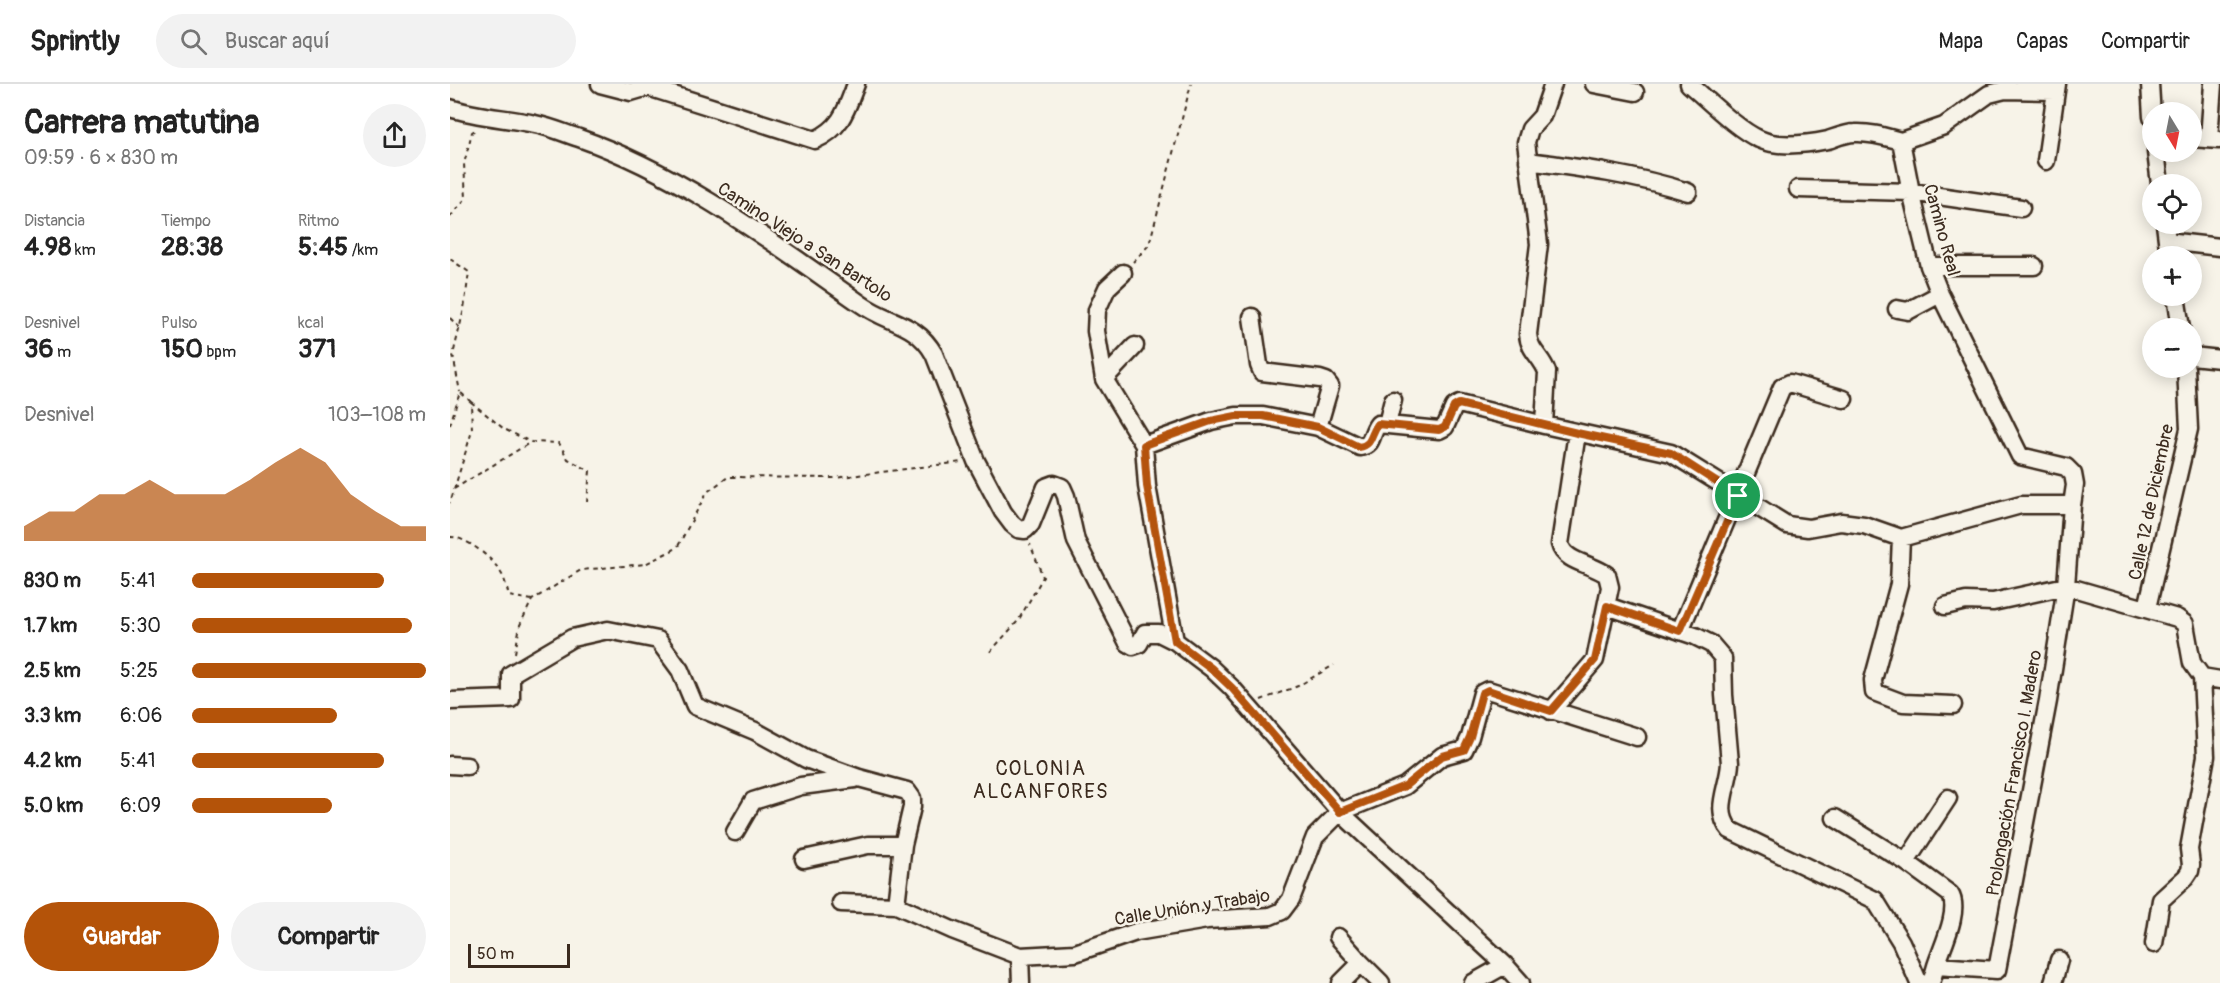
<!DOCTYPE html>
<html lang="es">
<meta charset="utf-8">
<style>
body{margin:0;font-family:Pangolin,sans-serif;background:#f2f2f2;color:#222;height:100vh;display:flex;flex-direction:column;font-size:22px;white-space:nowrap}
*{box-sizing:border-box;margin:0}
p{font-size:20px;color:#767676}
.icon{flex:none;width:33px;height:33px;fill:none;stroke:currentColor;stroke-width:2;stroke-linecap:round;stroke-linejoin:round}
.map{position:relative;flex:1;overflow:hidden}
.side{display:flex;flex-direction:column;background:#fff;width:450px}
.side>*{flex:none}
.needle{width:39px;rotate:170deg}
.fabs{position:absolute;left:1692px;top:18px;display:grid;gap:12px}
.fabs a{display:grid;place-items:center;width:60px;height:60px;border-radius:50%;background:#fff;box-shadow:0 3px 15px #0003;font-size:30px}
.scale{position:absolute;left:18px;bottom:15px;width:102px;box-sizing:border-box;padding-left:6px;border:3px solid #3b2a1e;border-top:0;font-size:16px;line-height:21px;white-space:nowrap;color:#3b2a1e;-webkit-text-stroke:4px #f7f3e8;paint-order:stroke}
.pin{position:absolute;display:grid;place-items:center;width:51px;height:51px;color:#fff;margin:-26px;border:3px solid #fff;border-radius:50%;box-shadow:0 2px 6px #0007}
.round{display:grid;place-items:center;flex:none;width:63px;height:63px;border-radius:32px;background:#f2f2f2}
.headline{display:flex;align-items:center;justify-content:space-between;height:102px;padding:0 24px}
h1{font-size:33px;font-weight:800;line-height:45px}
.stats{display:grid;grid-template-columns:repeat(3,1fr);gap:9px;height:102px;padding:6px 24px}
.stats div{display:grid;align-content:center}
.stats b{font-size:26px;font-weight:800}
.stats small{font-size:16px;font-weight:400}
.stats p{font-size:16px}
.chart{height:168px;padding:12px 24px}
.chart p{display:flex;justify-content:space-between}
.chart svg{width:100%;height:108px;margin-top:6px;fill:#b45309;opacity:.7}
.button{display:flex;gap:12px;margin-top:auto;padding:12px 24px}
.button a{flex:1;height:69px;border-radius:36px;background:#b45309;color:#fff;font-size:24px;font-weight:800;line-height:69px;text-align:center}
.button a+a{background:#f2f2f2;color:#222}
ul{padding:0 24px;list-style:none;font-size:20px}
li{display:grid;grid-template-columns:96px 72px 1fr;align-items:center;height:45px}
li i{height:15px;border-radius:8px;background:#b45309}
header{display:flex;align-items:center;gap:36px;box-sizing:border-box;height:84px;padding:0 30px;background:#fff;border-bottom:2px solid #e0e0e0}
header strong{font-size:28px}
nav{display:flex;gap:33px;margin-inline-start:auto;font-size:21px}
.search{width:420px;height:54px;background:#f2f2f2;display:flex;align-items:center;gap:15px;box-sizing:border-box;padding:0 21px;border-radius:33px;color:#767676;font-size:22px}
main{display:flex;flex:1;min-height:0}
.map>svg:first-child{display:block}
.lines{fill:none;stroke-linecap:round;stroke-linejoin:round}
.minor-casing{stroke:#3b2a1e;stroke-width:21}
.path{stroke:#3b2a1e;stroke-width:2;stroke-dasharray:4.5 4.5;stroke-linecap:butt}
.minor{stroke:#f7f3e8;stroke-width:16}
.route-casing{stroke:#fff;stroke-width:12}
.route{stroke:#b45309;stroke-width:8}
.labels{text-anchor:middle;stroke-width:5;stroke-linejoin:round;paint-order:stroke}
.street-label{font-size:18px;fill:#3b2a1e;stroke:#f7f3e8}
.neighbourhood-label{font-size:20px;letter-spacing:1.5px;fill:#3b2a1e;stroke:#f7f3e8}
</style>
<header>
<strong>Sprintly</strong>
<div class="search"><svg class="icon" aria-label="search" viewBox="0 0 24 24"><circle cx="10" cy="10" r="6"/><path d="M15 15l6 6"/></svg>Buscar aquí</div>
<nav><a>Mapa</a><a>Capas</a><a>Compartir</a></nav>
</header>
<main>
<section class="side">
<div class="headline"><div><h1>Carrera matutina</h1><p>09:59 · 6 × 830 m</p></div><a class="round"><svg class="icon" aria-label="share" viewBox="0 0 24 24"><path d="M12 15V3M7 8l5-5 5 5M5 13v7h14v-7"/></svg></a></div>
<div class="stats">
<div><p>Distancia</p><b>4.98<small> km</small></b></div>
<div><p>Tiempo</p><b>28:38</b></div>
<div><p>Ritmo</p><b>5:45<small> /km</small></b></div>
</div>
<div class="stats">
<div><p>Desnivel</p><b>36<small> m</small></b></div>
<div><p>Pulso</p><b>150<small> bpm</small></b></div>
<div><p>kcal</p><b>371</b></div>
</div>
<div class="chart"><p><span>Desnivel</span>103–108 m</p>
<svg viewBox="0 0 160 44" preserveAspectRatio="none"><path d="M0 44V38L10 32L20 32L30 25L40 25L50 19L60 25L70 25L80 25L90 19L100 12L110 6L120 12L130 25L140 32L150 38L160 38V44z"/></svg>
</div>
<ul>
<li><b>830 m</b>5:41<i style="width:82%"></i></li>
<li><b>1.7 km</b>5:30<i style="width:94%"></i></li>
<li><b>2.5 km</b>5:25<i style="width:100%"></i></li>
<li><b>3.3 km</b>6:06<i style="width:62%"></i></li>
<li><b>4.2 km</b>5:41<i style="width:82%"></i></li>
<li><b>5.0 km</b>6:09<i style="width:60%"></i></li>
</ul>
<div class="button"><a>Guardar</a><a>Compartir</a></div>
</section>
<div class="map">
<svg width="1770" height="899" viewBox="0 0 1770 899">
<rect width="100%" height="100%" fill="#f7f3e8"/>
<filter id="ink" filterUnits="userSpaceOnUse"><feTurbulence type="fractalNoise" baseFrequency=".0167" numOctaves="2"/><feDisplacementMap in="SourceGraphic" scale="12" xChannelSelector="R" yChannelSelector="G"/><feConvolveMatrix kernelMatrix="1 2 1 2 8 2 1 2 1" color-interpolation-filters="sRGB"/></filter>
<g filter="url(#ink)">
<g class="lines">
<!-- minor casing -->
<g class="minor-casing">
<path id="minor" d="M150,0L181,8L198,3L365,56C392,44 396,26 406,0
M1103,0L1092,32L1080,45L1076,58L1089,160L1078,250C1079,267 1092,273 1097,288L1094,341L1221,369L1337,441L1358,444L1391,438L1414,441L1451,454L1571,421H1622
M1144,0L1185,8
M1239,0C1257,15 1288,46 1309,55C1328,64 1358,60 1378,56C1387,53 1396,49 1405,49C1420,48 1436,53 1451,57
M1700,0L1702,33
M0,24C28,33 57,34 85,40C100,43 114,49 129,54C232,90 322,158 411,220C439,240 466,238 484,270L526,377L553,428L562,440L568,445L575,446L581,440L596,403L604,400L612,403L616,412L626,457L678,559L683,562L689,560L695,549H709L725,557L761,584L782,604L890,728L1055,881L1071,899
M1742,54L1769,56
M1759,55L1763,0
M1451,57L1461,108L1479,182L1490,210L1570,372L1616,383L1623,390L1625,401L1622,421L1616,502L1598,617L1547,886L1486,882L1481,899
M1451,57L1494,42L1539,10L1555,6L1605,7
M1706,68L1710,100
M1078,77C1132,84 1185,91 1238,108
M1596,77L1607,0
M1348,105L1461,108L1571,124
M1715,140L1719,172
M1717,157L1770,163
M1479,182H1584
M673,189L657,204L647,226L646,247L654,295L694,361L697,402L725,557
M1726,212L1731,244
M1447,225L1458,227L1490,210
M802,233L809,281L812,288L870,295L876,297L880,302L868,343
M1742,272L1770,275
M654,295L685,262
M937,340L943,316
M694,361L761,337L786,332H813L868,343L910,363C924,361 920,350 928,340L989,346L995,343L1004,323L1009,320L1094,341
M1451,454L1449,500L1423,596L1424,608L1453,619L1503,621
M1157,522L1245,552L1261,560L1273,574L1274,611L1280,679C1279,703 1263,726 1280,746L1425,816L1451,858L1469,899
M1495,522L1516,517L1543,518L1616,502L1727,534L1735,540L1742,579L1752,593L1770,596
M1697,524L1739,345L1736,284
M1230,547L1332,303L1340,299L1394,315
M0,617L61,615V590L122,554L158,546L208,556L230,586L245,622L305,647L356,675L409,694L457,707L462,714V723L453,761L446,821
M1101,627L1145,576L1160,503L1157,491C1143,480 1114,478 1110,460L1127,349
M0,681L17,682
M1385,734L1456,778L1500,810C1511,826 1492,863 1486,882
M285,748L303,717L351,702L405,695
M354,775L418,761H453
M1456,778L1498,714
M391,819L446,821L502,846L570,872
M888,853L911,879L891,899
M1704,860L1711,816L1736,793L1740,787L1741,781L1739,765L1756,672L1752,593
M911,879L931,899
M571,899L570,872L625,869L686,848L757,836L820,832L832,827L841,815L865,753L890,728L955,702L992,672L1014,666L1020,653L1032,609L1038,606L1187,653
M1023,899L1055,881
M1603,899L1609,876"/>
</g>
<!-- path -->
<path class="path" d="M0,133L16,114L14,80L22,48L25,46
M0,175L19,188L14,225L3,271L10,308
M683,178L699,161L741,0
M0,234L10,244
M21,318L54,345L81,358L109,359L118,375L140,387L137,418
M0,341L10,308L21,318L22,347L0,419
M4,405L81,358
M0,453C15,452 44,475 51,489C55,495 57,505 59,512L82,516
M540,568L568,537L593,493L580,460
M65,569L70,541L82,516L131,486L195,480L227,464L257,408L278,393L384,394L512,378
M811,616L848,602L884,581"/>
<!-- minor -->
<use href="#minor" class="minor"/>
</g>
</g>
<g class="lines" filter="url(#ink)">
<!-- route casing -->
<g class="route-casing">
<path id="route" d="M1009,320L1127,349L1221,369L1288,412L1230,547L1157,522L1145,576L1101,627L1038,606L1032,609L1020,653L1014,666L992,672L955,702L890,728L782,604L761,584L725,557L697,402L694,361L761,337L786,332H813L868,343L909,363C923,361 920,350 928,340L989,346L995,343L1004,323Z"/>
</g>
<!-- route -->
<use href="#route" class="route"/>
</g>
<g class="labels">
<!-- street labels -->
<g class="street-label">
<text transform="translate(1492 146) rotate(75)" y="6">Camino Real</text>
<text transform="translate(355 158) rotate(33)" y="6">Camino Viejo a San Bartolo</text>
<text transform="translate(1701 418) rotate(-78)" y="6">Calle 12 de Diciembre</text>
<text transform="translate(1564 689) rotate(-80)" y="6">Prolongación Francisco I. Madero</text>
<text transform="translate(742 823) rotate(-9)" y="6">Calle Unión y Trabajo</text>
</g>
<!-- neighbourhood labels -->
<g class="neighbourhood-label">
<text x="591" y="691">COLONIA<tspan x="591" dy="23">ALCANFORES</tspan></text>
</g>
</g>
</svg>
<div class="fabs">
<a><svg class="needle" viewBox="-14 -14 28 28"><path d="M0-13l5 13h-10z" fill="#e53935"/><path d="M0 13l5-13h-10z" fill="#767676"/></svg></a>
<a><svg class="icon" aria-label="locate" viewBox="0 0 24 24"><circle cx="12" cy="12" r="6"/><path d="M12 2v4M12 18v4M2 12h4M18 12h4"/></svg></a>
<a>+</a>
<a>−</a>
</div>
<div class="scale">50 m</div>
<div class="pin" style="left:1288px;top:412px;background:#1e9e55"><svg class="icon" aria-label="arrive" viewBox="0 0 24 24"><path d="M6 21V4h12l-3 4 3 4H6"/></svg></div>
</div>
</main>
